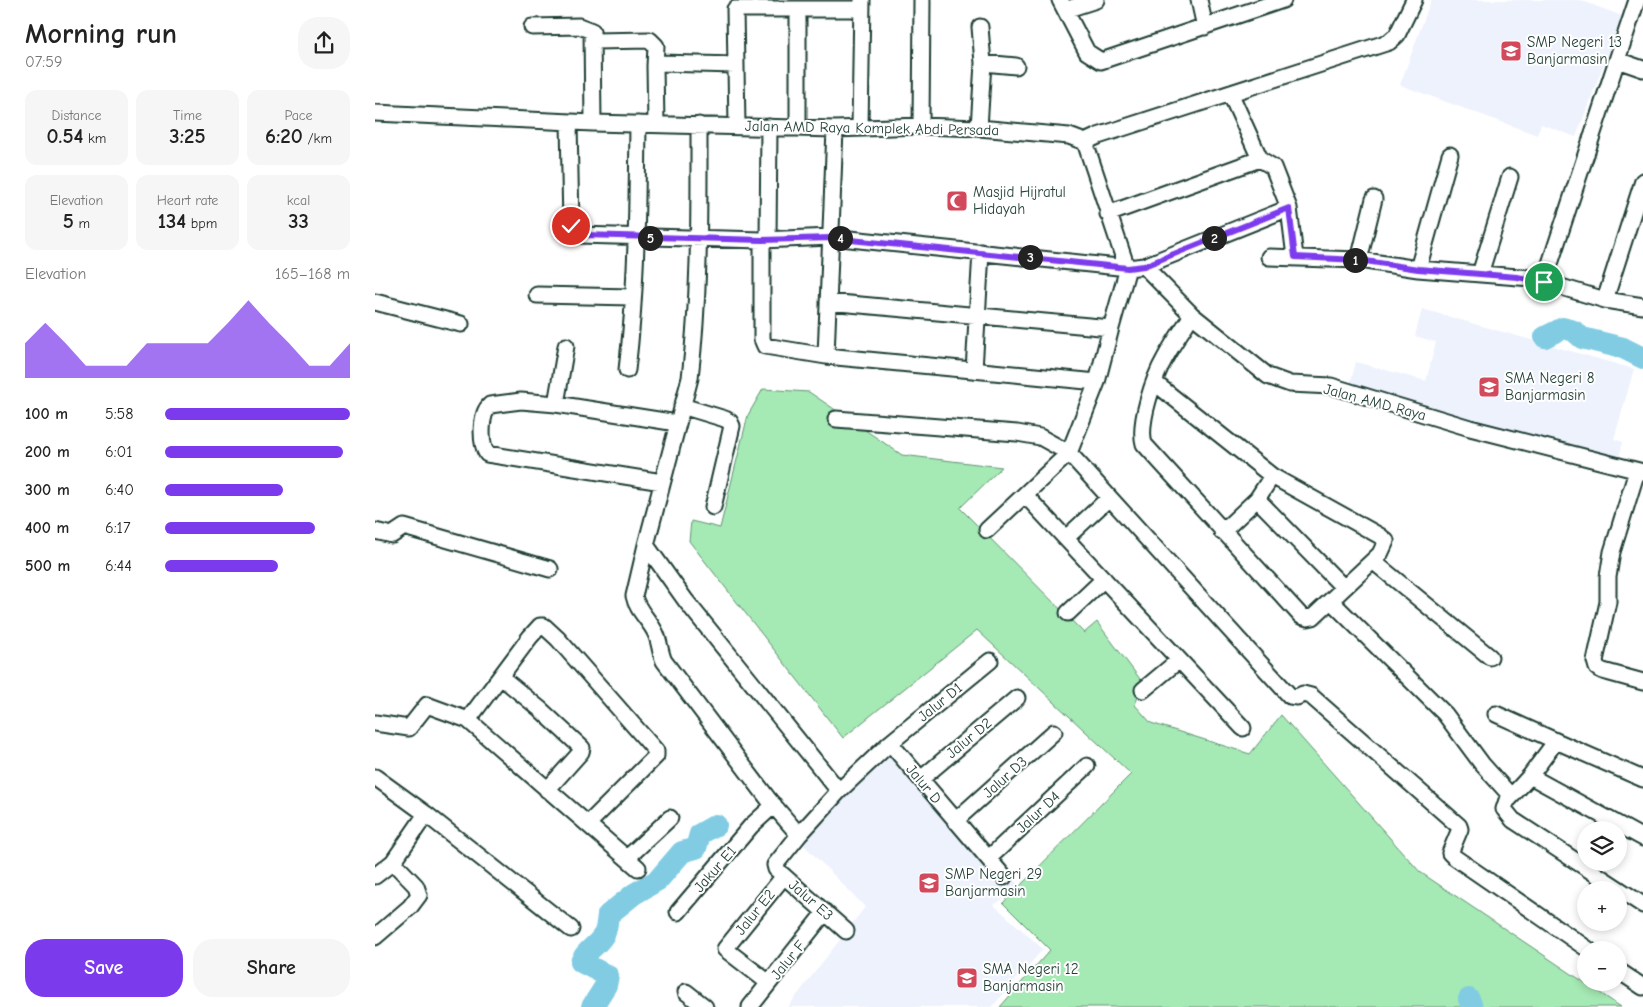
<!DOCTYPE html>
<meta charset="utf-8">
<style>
body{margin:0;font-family:"Comic Neue",sans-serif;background:#f6f6f6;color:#222;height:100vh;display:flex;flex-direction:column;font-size:19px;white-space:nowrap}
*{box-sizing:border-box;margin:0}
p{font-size:16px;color:#767676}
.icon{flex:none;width:28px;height:28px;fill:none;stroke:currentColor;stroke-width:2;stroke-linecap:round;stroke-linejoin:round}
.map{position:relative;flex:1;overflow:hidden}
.details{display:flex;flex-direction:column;background:#fff;width:375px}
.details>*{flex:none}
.fabs{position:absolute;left:1202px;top:821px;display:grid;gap:10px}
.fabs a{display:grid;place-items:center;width:50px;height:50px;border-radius:50%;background:#fff;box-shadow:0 2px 8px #0003;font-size:25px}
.pin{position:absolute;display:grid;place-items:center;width:42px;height:42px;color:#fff;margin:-21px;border:2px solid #fff;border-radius:50%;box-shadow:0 1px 5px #0007}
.km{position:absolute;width:25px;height:25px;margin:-12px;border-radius:50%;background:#222;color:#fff;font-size:14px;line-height:25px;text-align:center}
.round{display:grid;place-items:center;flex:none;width:52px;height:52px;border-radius:20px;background:#f6f6f6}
.summary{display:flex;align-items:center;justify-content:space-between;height:85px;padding:0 25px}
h1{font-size:28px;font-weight:600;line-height:38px}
.figures{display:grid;grid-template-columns:repeat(3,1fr);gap:8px;height:85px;padding:5px 25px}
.figures div{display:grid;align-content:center;border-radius:12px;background:#f6f6f6;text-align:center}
.figures b{font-size:21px;font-weight:600}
.figures small{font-size:14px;font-weight:400}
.figures p{font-size:14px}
.chart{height:140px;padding:10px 25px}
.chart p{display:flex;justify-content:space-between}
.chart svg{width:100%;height:90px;margin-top:5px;fill:#7c3aed;opacity:.7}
.action{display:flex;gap:10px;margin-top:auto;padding:10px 25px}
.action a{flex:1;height:58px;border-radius:20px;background:#7c3aed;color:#fff;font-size:20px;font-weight:600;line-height:58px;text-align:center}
.action a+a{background:#f6f6f6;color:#222}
ul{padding:0 25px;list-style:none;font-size:16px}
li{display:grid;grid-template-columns:80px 60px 1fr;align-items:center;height:38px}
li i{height:12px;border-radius:6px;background:#7c3aed}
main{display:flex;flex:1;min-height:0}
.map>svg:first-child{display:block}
.built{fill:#eef2fd}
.green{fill:#a5e9b4;stroke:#629374}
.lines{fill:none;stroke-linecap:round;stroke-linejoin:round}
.river{stroke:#82cce3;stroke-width:22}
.minor-casing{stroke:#1f3d34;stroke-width:19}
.minor{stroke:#fff;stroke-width:15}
.route-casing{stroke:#fff;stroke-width:10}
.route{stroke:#7c3aed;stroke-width:6}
.labels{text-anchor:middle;stroke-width:4;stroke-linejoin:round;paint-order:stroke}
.poi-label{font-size:15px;fill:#1f3d34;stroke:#fff;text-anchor:start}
.street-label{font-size:15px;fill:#1f3d34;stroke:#fff}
</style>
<main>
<section class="details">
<div class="summary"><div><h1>Morning run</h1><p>07:59</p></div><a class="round"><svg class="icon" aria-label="share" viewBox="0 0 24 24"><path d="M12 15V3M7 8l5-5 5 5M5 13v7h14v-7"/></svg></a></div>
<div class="figures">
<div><p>Distance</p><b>0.54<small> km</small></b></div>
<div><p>Time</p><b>3:25</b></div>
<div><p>Pace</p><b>6:20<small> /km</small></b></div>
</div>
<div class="figures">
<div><p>Elevation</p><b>5<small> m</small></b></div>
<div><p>Heart rate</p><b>134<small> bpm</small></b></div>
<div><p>kcal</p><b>33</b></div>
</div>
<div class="chart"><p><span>Elevation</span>165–168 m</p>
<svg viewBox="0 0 160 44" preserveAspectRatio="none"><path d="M0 44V27L10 17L20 27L30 38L40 38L50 38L60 27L70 27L80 27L90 27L100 17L110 6L120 17L130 27L140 38L150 38L160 27V44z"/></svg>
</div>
<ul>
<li><b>100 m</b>5:58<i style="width:100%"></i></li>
<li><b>200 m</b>6:01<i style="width:96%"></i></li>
<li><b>300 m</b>6:40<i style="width:64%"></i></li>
<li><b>400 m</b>6:17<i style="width:81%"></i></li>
<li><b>500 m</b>6:44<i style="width:61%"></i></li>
</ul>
<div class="action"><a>Save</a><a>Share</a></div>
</section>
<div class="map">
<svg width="1268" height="1007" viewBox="0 0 1268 1007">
<rect width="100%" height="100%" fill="#fff"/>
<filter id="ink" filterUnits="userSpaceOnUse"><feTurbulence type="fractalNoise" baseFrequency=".02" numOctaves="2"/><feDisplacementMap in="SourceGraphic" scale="10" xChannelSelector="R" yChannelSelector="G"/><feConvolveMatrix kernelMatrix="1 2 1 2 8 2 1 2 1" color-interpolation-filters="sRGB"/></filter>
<g filter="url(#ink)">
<!-- built -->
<path class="built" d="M1056,0H1205L1247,16L1201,137L1166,124L1162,135L1025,85Z
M1047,309L1259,369L1239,439L1248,442L1242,466L973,392L981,362L1051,381L1061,342L1040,336Z
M513,752L586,830L646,887L619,905L668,949L617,1007H413L490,907L426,842Z"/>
<!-- green -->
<path class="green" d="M388,389L434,392L527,455L627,467L585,508L709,633L722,622L768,683L760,705L776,723L875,754L906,715L1045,872L1246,1007H625L675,950L628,903L756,774L602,630L468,738L314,541L316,521L345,528L373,415Z"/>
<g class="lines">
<!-- river -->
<path class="river" d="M1170,337L1188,328L1199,331L1207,338L1248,348L1268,358
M1094,999L1097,1007
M217,1007L231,985L233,976L206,962C211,949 225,945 230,932C232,927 232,921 233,915L259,894L283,880L307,852L321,848L325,834L341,825"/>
<!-- minor casing -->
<g class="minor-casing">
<path id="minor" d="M685,0L712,52L726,61L908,0
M824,0L830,27
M1262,0L1242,60L1268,69
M690,10L721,0
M157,27L204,26L217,31L218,123
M219,41L275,40L281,46L280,66
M608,63L641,66
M0,113L218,123L460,129L546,126L604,128L694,136L710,142L723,136L1014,42L1022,35L1039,0
M194,122L196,226L199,233L203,235L387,240L456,237L753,268L769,266L914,208L898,167L885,159L856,95
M281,124L280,66L285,63L360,65
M324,125C324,209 325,294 315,378L271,545L311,601L464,791
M362,126L360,9H486
M546,126L547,0
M423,128V18
M485,128L487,0
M604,128L608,63L605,27
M460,129L451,356L722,382L736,328
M710,142L752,268
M914,208L920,257
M733,214L885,159
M387,240V339L390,346L451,356
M393,240L394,127
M894,257L984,260L1043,269L1156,278L1230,300L1268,306
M984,260L999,199
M769,266L817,315L893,376L915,384L956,386L1095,428L1268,472
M1043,269L1075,155
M1105,274L1135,177
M1169,282L1242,60
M162,295L258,297
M1230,300L1268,181
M0,302L86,324
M453,302L736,328L753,268
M252,370C262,288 262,206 263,124
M599,370L606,252
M780,383L897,476L1005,536L1011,541L1005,554L938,617L933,618L926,616L769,444C763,423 779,377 790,358C798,343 808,329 817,315
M181,404L191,346
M307,406L350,419L355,422L357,426L338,507
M461,419L642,433L665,437L694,453L722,382
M1262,471L1237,552L1233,577V602L1220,661L1222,668L1228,671L1268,682
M287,482L112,454C105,443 105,414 115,405L146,401L181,404L302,423
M651,496L868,728
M882,499L969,588
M612,530L694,453L915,696L922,697L928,694L936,696L1084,826L1085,829L1075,853L1079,857L1214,950
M0,531L17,535L29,527L175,569
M847,532L882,499L897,476
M691,538L734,498
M271,545L259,596C262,611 275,620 281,634C285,643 285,653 289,661L394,800L424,835
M999,562L1115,657
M956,601L1070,714L1107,764L1134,794L1129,809L1138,820L1268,905
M693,613L729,579
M126,677L165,709L207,748L206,752L172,790
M768,690L804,660
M1121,714L1181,741
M93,720L155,637L165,626H169L183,639L281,751V756L213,824
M0,723L34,728L52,705L93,720L263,868
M515,743L615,661
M1155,776L1268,838
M0,777L51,814L18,862L41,886L44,895L35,907L0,937
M546,779L642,698
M1134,799L1155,776L1181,741L1268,779
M51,814L196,929
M580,821L679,732
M252,858L295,818
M614,858L712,766
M0,876L18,862
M303,912L376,826L399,805
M471,931L401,869L400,865L424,835L464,791L515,743L629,877
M1244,971L1268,987
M394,983L350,949L409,876
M311,992L330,1007
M375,1007L450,912"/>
</g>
<!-- minor -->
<use href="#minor" class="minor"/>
</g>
</g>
<g class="lines" filter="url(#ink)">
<!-- route casing -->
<g class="route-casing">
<path id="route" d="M196,226L198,233L208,235L387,240L456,238L753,268L769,266L914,208L920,257L984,260L1043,269L1142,277L1169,282"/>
</g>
<!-- route -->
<use href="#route" class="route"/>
</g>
<!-- icons -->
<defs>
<g id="school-square" transform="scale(1.125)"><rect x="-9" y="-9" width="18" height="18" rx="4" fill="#d1495b" stroke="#fff"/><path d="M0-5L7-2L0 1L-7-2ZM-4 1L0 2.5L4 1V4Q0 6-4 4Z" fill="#fff"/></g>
<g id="mosque-square" transform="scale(1.125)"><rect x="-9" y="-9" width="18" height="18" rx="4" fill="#d1495b" stroke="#fff"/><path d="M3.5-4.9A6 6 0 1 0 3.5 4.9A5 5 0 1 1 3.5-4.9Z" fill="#fff"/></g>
</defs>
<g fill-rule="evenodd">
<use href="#school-square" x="1136" y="51"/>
<use href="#mosque-square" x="582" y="201"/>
<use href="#school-square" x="1114" y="387"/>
<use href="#school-square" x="554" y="883"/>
<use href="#school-square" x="592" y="978"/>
</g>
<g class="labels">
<!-- poi labels -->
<g class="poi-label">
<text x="1152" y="47">SMP Negeri 13<tspan x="1152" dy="17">Banjarmasin</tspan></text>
<text x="598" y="197">Masjid Hijratul<tspan x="598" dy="17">Hidayah</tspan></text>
<text x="1130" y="383">SMA Negeri 8<tspan x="1130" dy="17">Banjarmasin</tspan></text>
<text x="570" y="879">SMP Negeri 29<tspan x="570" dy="17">Banjarmasin</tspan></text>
<text x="608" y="974">SMA Negeri 12<tspan x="608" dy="17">Banjarmasin</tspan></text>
</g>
<!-- street labels -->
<g class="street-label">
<text transform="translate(497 128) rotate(1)" y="5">Jalan AMD Raya Komplek Abdi Persada</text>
<text transform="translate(1000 402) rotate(15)" y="5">Jalan AMD Raya</text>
<text transform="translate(565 702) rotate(-39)" y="5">Jalur D1</text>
<text transform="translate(594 738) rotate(-40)" y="5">Jalur D2</text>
<text transform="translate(630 777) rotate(-42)" y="5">Jalur D3</text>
<text transform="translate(549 784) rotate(50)" y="5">Jalur D</text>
<text transform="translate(663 812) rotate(-43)" y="5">Jalur D4</text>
<text transform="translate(340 869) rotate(-49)" y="5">Jakur E1</text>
<text transform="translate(436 900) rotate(41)" y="5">Jalur E3</text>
<text transform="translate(380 912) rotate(-51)" y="5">Jalur E2</text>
<text transform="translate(413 960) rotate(-51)" y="5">Jalur F</text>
</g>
</g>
</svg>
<div class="fabs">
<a><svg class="icon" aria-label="layers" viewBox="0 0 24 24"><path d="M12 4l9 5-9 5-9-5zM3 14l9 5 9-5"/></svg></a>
<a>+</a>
<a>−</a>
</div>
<div class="pin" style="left:1169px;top:282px;background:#1e9e55"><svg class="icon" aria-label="arrive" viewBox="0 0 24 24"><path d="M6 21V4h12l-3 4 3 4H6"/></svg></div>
<div class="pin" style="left:196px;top:226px;background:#d93025"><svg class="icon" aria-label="check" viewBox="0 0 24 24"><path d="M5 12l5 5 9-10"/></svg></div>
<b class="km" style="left:980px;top:260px">1</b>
<b class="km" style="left:839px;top:238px">2</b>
<b class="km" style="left:655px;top:257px">3</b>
<b class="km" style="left:465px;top:238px">4</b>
<b class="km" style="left:275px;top:238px">5</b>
</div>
</main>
